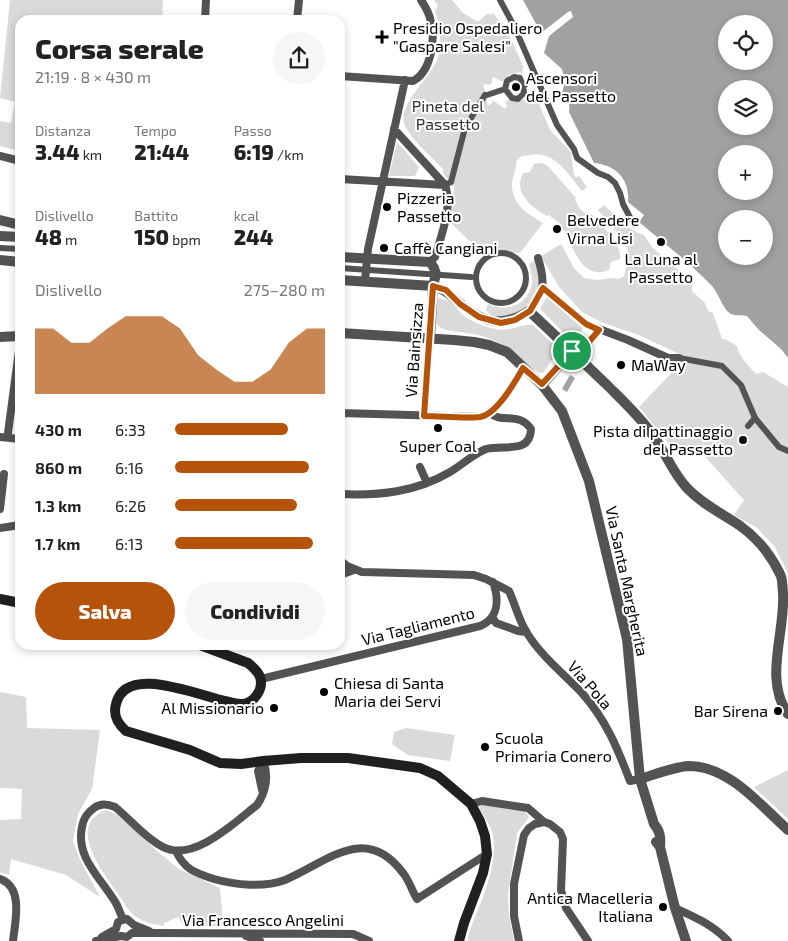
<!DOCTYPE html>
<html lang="it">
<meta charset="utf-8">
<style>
body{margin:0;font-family:"Exo 2",sans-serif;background:#f6f6f6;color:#222;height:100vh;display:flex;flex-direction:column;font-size:19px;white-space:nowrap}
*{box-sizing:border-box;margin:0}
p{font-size:16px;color:#767676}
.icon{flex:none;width:28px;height:28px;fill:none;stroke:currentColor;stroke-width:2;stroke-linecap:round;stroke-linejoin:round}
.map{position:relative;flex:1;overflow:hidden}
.side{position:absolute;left:15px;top:15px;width:330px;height:635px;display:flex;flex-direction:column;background:#fff;border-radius:15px;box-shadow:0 2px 8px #0003}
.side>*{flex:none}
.fabs{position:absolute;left:718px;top:15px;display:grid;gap:10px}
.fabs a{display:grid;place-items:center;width:55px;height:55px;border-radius:50%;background:#fff;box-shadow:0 2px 8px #0003;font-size:25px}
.pin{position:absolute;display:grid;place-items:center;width:42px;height:42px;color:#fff;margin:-21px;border:2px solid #fff;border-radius:50%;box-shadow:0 1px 5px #0007}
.round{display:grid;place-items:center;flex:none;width:52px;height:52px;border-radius:26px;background:#f6f6f6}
.headline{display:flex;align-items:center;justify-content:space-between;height:85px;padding:0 20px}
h1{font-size:28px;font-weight:800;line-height:38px}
.stats{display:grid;grid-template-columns:repeat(3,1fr);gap:8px;height:85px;padding:5px 20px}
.stats div{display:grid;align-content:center}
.stats b{font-size:21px;font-weight:800}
.stats small{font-size:14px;font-weight:400}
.stats p{font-size:14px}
.chart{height:140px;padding:10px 20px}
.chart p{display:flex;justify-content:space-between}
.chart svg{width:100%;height:90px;margin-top:5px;fill:#b45309;opacity:.7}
.action{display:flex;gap:10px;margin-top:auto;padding:10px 20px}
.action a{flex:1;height:58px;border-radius:30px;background:#b45309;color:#fff;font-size:20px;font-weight:800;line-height:58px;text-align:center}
.action a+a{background:#f6f6f6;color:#222}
ul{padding:0 20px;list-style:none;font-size:16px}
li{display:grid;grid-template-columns:80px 60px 1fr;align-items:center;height:38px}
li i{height:12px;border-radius:6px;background:#b45309}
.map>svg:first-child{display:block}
.green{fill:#dadada}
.water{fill:#a1a1a1;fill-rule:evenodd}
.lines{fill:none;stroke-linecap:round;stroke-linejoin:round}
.pedestrian{stroke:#535353;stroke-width:6}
.minor{stroke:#535353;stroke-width:8}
.tertiary{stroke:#535353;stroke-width:10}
.secondary{stroke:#202020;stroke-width:10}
.route-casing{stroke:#fff;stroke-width:10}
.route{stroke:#b45309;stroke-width:6}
.poi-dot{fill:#000;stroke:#fff;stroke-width:2}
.labels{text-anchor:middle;stroke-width:4;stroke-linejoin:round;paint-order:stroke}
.poi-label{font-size:16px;fill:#000;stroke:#fff;text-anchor:start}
.park-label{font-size:16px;fill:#313131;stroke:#fff}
.street-label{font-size:16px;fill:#000;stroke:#fff}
</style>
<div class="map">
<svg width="788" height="941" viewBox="0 0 788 941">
<rect width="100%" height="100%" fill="#fff"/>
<!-- green -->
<path class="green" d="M10,0H163L162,20H20V151L0,146V121L11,123L15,102L0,98Z
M434,0H452L463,13L478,22L488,13L491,15L493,13L502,25L504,23L523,66L522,76L520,72L509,75L506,83L493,77L491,84L489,85L483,84L488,106L494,101L505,109L507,106L505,102L511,98L515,102L526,99L527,95L530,94L533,90L550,130L571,152L574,176L576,177L579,176L587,187L582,191C568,175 556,151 531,155C524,156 520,154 516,163C516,171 512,177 512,185C512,205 528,214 543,223L520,253L498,251L484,255L450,222L454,187L443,173V169C433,158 408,137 404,123C399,103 430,78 437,60C443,47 440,24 435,11L438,6Z
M397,142L419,167L415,176H389Z
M542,163L548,166L576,198L575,200L580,209L589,216L591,214C601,225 623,244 620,259L611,262L609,270C587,279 577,258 569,241L570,239L559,223L549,215L547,216C531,207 513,193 523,173L530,172L534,164Z
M604,205L627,226L636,232L644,235L652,247L685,276L692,285V291L705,303L708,311L713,313L722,339H725L737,346C739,357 749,366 756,374L763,372L788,387V574L775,547L756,527L734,515L744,500L699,450L689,454L684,451L673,449L639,407L677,367L679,354L641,336L601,322L582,312L559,287L541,256L561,244L574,268L584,278L597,280L612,278L619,279L624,276L629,258L627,244L598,210Z
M535,260C539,266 540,271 539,279C539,288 535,300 527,307C518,314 492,324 486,309L488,304C506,313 528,305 532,284C533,276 530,270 529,264Z
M548,297L582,328V330L572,338H569L540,309L546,298Z
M438,298C450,298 456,308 463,315C471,321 482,326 491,328C509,334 519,323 533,325L558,349V351L543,373C533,374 511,348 500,343C489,338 478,334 466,333C440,329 429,331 438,298Z
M0,692L26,697L27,728L100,730L92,789L78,814L73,841L80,860L100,897L66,875L11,859L9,875L0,872V820L21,819L22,789L0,788Z
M406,728L455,735L450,761L408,755L392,744L394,732Z
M788,770V819L754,787Z
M489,803L523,809L529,817L517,833L508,895L509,915L514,941H468L469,933C480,903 498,868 493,835C491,826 483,815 479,807Z
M106,810L120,816L157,851L179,869L220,888L223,922L261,923L262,926H184L178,917L164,923V926C156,925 142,922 135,916C127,910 122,899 116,891C102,871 66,825 106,810Z"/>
<!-- water -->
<path class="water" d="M523,0H788V358L781,349L758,329L747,316C742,315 735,316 731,314C723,310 719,294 712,286C690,263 664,243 639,222L644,215L628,202C630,179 616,165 594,163L569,112C570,104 569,98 562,93L565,82L562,69L544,53L549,36L573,17L571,11L568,12L541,33ZM726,24H764V61H726ZM726,89H764V126H726ZM726,154H764V191H726ZM726,219H764V256H726Z
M570,375L575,378L567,392L562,389Z"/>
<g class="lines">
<!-- pedestrian -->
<path class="pedestrian" d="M500,0L515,28L557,125L574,149L577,158L598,173L608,177L615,183L620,193L623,204L634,225
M505,89L512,98L518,99L524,93L523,86L525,85
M487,95L505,89L507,81L514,77L520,78L523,86
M445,185L451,182L465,128L485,95
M0,248L20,249
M476 278a25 25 0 1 1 50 0a25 25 0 1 1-50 0Z
M340,268L471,277
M679,358L722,366L741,385L755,418L779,447L788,451
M748,426L755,418"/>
<!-- minor -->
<path class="minor" d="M205,20L206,0
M297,20L299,0
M340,76L413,81C432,71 436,37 430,18C428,11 425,6 421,0
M394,129L445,185C453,207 441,236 435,257L430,262
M0,156L20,161
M340,179L445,185
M365,281L368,249L405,80
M543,288L586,324L628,340L668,358H679
M529,311C544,290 546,284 538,258
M577,356L599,330
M340,413L480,417C501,409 512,386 523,368
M424,416L430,338
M8,433L20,343
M0,437L20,439
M420,467L427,483
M340,494C379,496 416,492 450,472C462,465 473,454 486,449C504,444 530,455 531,429C519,411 502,424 490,413
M0,509L4,474
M0,528L20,525
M340,560L347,566L362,572L474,575L486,579L509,591C515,604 519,621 527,633C541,656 564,674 582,693C606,720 617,747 630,781L640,779
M340,575L354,570
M493,618L496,623L518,631L526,632
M261,679L480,626C499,618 499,599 493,582
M262,790L258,771L263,761
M471,804L482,801L528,808L544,822L550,824L560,832L563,839L561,890L566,908L588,941
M176,851C184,869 195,873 214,879C235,885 264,888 285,880C326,863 365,822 403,873C409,880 412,891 417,899L487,854
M0,879C24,887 15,922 13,941
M675,908C695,917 713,925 728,941
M123,919C121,915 119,910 117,905C103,880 75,858 82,827C83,819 87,813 94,808C100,803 108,804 115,807C131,820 145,838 163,847C193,863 235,822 257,805C266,792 269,775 263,761
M246,936L260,941
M102,937L116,929L118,922L122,920L127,919L134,925L149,931
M96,941L121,936L127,937L132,933H155L353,934L369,941
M519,941L514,916V884L524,835L529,828L535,824L544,822"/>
<!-- tertiary -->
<path class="tertiary" d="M0,220L20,225
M0,236L20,237
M340,257L430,262L434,268L436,274L433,286L430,338
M0,260L20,262
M340,280L433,286C449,291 449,295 462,305C485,324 504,327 529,311C556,336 583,362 609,387C624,402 640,417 652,434C665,451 672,472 687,488C702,504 721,513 739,525C756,537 771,555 780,574C783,579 782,586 783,592C786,631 763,679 788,714
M340,333L454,340L474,342L489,345L507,352L542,385L562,411L589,481L627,639L640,779L654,824C660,831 661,837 660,847
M0,337L20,336
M542,385L572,351
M640,779C656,774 673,767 689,766C729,766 760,805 788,830
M656,842L660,847L675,908L686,941"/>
<!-- secondary -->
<path class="secondary" d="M0,599L20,603
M200,645L248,663C253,667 258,671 260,677C264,689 254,704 241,704C212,703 127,659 116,704C113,715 117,723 126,731L190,750L220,763L241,764L263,761L301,758H348L420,768L438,776L471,804L480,821L485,836L487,854L483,873L464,923L459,941"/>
</g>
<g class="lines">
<!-- route casing -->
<g class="route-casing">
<path id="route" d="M433,286L446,290L460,304L479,317L501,323L515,320L530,311L543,288L586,324L599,330L577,356L572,351L542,384L523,368C515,382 497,414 480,417C463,419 441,416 424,416Z"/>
</g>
<!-- route -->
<use href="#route" class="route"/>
</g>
<!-- markers -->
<g class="poi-dot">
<path d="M379.5 29.5h5v5h5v5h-5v5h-5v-5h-5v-5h5z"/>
<circle cx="516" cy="87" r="5"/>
<circle cx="387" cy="207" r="5"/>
<circle cx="557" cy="229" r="5"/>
<circle cx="661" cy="242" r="5"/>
<circle cx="384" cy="248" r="5"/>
<circle cx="621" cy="365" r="5"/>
<circle cx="438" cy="428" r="5"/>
<circle cx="743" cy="440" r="5"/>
<circle cx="324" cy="692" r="5"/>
<circle cx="274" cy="708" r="5"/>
<circle cx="778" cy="711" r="5"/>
<circle cx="485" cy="747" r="5"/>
<circle cx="663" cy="907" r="5"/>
</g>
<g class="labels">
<!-- poi labels -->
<g class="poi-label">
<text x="393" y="34">Presidio Ospedaliero<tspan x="393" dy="18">"Gaspare Salesi"</tspan></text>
<text x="526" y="84">Ascensori<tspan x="526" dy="18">del Passetto</tspan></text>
<text x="397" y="204">Pizzeria<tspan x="397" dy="18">Passetto</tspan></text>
<text x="567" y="226">Belvedere<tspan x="567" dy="18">Virna Lisi</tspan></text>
<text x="394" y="254">Caffè Cangiani</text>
<text x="661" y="265" text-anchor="middle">La Luna al<tspan x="661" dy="18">Passetto</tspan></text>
<text x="631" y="371">MaWay</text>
<text x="733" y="437" text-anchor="end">Pista di pattinaggio<tspan x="733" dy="18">del Passetto</tspan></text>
<text x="438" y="452" text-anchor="middle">Super Coal</text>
<text x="334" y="689">Chiesa di Santa<tspan x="334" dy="18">Maria dei Servi</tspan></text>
<text x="264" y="714" text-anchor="end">Al Missionario</text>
<text x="768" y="717" text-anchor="end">Bar Sirena</text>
<text x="495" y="744">Scuola<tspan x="495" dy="18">Primaria Conero</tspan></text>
<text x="653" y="904" text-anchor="end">Antica Macelleria<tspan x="653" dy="18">Italiana</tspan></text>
</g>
<!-- park labels -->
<g class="park-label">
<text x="448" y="112">Pineta del<tspan x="448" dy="18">Passetto</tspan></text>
</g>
<!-- street labels -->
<g class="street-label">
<text transform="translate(414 350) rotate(-86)" y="6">Via Bainsizza</text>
<text transform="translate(627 581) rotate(78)" y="6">Via Santa Margherita</text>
<text transform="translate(418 626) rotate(-14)" y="6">Via Tagliamento</text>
<text transform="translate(590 685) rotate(49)" y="6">Via Pola</text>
<text x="263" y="926">Via Francesco Angelini</text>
</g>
</g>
</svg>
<div class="fabs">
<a><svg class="icon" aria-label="locate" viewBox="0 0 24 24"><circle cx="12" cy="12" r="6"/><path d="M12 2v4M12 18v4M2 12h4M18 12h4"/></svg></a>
<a><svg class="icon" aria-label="layers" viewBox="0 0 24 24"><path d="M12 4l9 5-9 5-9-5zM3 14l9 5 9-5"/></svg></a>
<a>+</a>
<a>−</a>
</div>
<div class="pin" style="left:572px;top:351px;background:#1e9e55"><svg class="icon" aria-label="arrive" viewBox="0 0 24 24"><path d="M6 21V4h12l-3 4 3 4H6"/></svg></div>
<section class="side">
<div class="headline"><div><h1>Corsa serale</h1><p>21:19 · 8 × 430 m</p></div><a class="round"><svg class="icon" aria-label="share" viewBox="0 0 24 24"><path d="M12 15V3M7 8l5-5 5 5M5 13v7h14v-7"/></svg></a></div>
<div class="stats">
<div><p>Distanza</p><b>3.44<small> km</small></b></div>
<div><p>Tempo</p><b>21:44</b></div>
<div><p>Passo</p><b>6:19<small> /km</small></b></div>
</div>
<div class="stats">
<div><p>Dislivello</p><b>48<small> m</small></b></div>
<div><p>Battito</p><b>150<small> bpm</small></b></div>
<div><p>kcal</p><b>244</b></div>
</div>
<div class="chart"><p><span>Dislivello</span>275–280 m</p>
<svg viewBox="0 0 160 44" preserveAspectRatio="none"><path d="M0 44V12L10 12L20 19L30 19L40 12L50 6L60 6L70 6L80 12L90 25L100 32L110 38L120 38L130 32L140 19L150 12L160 12V44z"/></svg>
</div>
<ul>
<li><b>430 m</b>6:33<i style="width:75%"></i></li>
<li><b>860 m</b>6:16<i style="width:89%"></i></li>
<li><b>1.3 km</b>6:26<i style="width:81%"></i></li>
<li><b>1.7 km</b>6:13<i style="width:92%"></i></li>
</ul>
<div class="action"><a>Salva</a><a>Condividi</a></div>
</section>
</div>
